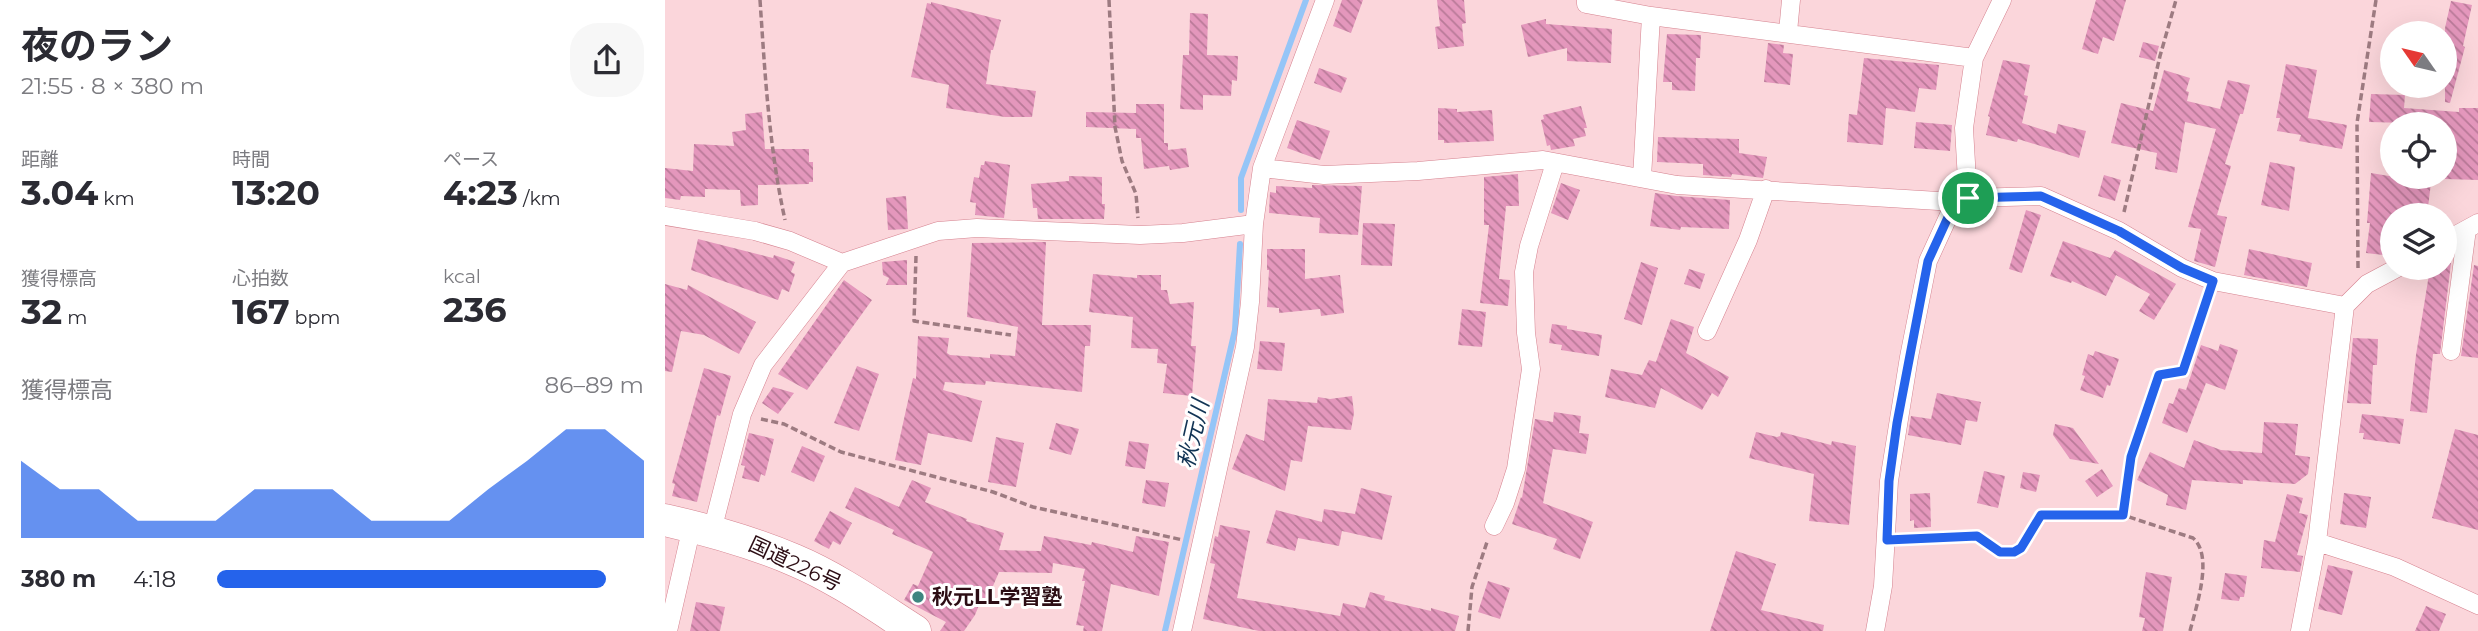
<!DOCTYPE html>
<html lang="ja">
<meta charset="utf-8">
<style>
body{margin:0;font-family:Montserrat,"Noto Sans JP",sans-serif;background:#f7f7f7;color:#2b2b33;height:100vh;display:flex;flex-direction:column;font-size:26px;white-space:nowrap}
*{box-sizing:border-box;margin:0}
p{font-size:23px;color:#7c7c81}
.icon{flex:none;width:38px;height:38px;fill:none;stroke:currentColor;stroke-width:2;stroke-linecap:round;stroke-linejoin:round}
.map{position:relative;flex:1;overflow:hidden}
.details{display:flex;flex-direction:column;background:#fff;width:665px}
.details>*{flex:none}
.needle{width:46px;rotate:304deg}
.fabs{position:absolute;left:1715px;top:21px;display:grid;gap:14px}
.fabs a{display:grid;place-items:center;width:77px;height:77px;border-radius:50%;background:#fff;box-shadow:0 7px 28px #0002;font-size:35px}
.pin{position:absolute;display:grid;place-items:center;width:60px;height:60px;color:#fff;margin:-30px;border:4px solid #fff;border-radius:50%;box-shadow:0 2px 7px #0007}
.round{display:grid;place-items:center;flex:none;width:74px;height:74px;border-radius:28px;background:#f7f7f7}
.headline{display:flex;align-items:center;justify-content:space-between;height:119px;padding:0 21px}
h1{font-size:38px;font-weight:700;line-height:52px}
.figures{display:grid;grid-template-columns:repeat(3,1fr);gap:10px;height:119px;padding:7px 21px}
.figures div{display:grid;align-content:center}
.figures b{font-size:35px;font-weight:700}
.figures small{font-size:19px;font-weight:400}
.figures p{font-size:19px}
.chart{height:196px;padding:14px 21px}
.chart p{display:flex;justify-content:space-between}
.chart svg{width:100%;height:126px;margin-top:7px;fill:#2563eb;opacity:.7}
ul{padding:0 21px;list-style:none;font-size:23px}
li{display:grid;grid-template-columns:112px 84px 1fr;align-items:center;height:52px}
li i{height:18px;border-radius:9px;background:#2563eb}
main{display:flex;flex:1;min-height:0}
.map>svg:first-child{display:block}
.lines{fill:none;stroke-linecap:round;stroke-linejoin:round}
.stream{stroke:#95c5f7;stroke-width:6}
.building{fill:url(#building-back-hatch)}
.street-casing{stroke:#d5828f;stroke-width:19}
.highway-casing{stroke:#d5828f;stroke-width:33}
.path{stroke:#9d7b81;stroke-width:3.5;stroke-dasharray:7 3.5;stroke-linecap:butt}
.street{stroke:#fff;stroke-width:18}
.highway{stroke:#fff;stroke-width:32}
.route-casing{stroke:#fff;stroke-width:14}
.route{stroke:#2563eb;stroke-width:9}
.poi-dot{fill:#3e8580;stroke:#fff;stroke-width:2.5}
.labels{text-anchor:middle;stroke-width:6;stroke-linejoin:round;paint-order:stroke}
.street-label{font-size:21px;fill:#2c0d14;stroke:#fff}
.poi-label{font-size:21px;font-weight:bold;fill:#2c0d14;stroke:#fff;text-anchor:start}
.water-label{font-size:23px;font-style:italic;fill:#113354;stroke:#fff}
</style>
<main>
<section class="details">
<div class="headline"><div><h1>夜のラン</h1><p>21:55 · 8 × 380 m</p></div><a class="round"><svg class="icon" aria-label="share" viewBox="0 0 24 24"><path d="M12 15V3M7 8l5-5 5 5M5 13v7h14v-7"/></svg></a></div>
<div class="figures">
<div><p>距離</p><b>3.04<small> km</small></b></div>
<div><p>時間</p><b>13:20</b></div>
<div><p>ペース</p><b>4:23<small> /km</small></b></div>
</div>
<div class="figures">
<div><p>獲得標高</p><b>32<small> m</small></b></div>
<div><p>心拍数</p><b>167<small> bpm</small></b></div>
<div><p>kcal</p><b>236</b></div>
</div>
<div class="chart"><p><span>獲得標高</span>86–89 m</p>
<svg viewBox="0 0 160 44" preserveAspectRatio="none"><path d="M0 44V17L10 27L20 27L30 38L40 38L50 38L60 27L70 27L80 27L90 38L100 38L110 38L120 27L130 17L140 6L150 6L160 17V44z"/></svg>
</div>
<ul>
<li><b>380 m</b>4:18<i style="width:91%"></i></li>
</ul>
</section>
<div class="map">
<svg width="1813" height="631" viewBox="0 0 1813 631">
<defs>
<pattern id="building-back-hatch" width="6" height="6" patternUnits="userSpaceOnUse" patternTransform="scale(1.75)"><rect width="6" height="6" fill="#e497bc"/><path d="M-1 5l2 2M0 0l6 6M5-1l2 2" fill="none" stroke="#b97a98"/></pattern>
</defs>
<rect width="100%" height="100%" fill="#fbd6db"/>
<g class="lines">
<!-- stream -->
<path class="stream" d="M576,210V178L641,0
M500,631L570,330L575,244"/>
</g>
<!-- building -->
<path class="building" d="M677,0H698L686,33L668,26Z
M772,0H799L801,23L797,24L799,46L773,49L770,27L775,26Z
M1431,0H1461L1449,41L1438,37L1433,54L1417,49Z
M1786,1L1807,5L1798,46L1800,47L1785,103L1780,102V28Z
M266,2L336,20L328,50H326L321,84L371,91L367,117H340L281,108L284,85L246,77L262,3L266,4Z
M525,13L543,14L542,55L573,56L572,81L567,80L566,96L538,95V110L515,109L518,55H524Z
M881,19V24L947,29L946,63L902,61V48L863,57L856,25Z
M1002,34L1036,35L1035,58H1031L1030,91L1007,90V82H998Z
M1478,42L1494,46L1490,61L1474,57Z
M1103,43L1119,45L1118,53L1128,54L1125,85L1099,82Z
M1199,58L1274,65L1271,90L1254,88L1250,112L1221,108L1218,145L1182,142L1184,114L1192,115Z
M1338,60L1365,65L1359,95L1363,96L1357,123L1391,134L1393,124L1421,131L1414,158L1353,139L1352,142L1321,135L1325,117L1323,116Z
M1621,64L1652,70L1643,118L1682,125L1677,149L1634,141L1636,135L1612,131L1615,118H1611Z
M654,68L682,78L676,93L649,83Z
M1499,70L1525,78L1521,91L1524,92L1522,101L1555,109L1563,80L1585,85L1578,114H1575L1560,164L1566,166L1552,215L1562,217L1550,267L1529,261L1536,229L1523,227L1551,129L1520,122L1512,173L1490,169L1492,153L1446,143L1456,103L1488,111Z
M1706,94L1740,95L1739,108L1794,112V108H1813V180L1780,179V124L1704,122Z
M471,104H499V143H503V150L521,148L524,167L505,170L504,166L479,169L476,138H471V129L421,127V112L471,113Z
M916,106L922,128H919L921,136L908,139L910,146L886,150L885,145L882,146L876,120L879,119L878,115Z
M773,108L792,109V112L827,110L829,141L779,143V140H773Z
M97,112L100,149H144V162H148V182H144V184L93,185V205L76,206L75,190L40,189V197L16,196L15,200L0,198V168L28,171L29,144L69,146L67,132L81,130L80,114Z
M632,120L665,131L655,160L622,148Z
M1251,122L1287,125L1285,151L1249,148Z
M993,137L1074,139V153L1102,157L1098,178L1067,174L1066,177L1038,175V164L992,162Z
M320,161L345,165L339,218L310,215L311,203L305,202L309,177L314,178L316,165H319Z
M1605,162L1630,167L1624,211L1596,205Z
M1706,173L1766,183L1762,215H1727V256L1701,253L1705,223H1702Z
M853,174L854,206H841L834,279L845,280L843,306L815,303L824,225H819V177Z
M1439,175L1456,180L1450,201L1433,196Z
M404,176L437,177V204H440L439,219H373L372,208H368L366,184L404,181Z
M896,183L915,190L903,220L886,213Z
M647,185L697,186L693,235L654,233L655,218L604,213L605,192L611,193V186L647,188Z
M990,193L1011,196L1065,200L1064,229L1016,227L1015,230L985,226Z
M241,196L243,229L223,230L221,198Z
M1361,210L1376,215L1357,273L1344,269Z
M698,223L730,224L727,266L696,265Z
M33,239L108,258L109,255L130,262L126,272L130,274L124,292L117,289L113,300L26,270Z
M1398,241L1445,258L1450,250L1511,284L1489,320L1474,311L1485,294L1451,275L1441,296L1407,281L1406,283L1385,276Z
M381,242L377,325H426L425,346H420L417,392L321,381L320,385L280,382L278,390L317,401L307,442L263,433L256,465L230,460L248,378L251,379L253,336L284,338L282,353L285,355L325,358V354L350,356L353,327L302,317L307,243Z
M602,249H640V279L675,275L679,313L656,316L655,309L614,313V308L602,307L604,270H602Z
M1584,249L1647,263L1642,287L1579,275Z
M242,260V285H221L224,278L218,275L217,262Z
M976,262L993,268L977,325L959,319Z
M1780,263H1786L1775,354H1768L1762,413L1745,411L1751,355L1765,268H1780Z
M1809,265L1813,266V358L1796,356Z
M1024,269L1040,274L1035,289L1019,284Z
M428,274L472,278V275H496V290H502L505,304L529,302L526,346H531L527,396L498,393L502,364L492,363L493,349L466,348L468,317L424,312Z
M179,280L207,300L142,390L113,374Z
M0,284L22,290L23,285L91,322L74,354L39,335L16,331L7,372L0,371Z
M797,309L821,312L817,347L793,345Z
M1006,319L1029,327L1021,353L1064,377L1053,397L1047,393L1037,410L996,388L990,408L940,397L946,369L977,375L984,360L991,362Z
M887,324L902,326V329L937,335L934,356L896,350L897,345L884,343Z
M1688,338L1713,339L1712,365H1708L1706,404L1682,403Z
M595,341L620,343L617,371L592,369Z
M1555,344L1573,350L1560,390L1541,383L1522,433L1497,423L1504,403L1508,404L1514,388L1521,390L1536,345L1553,351Z
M1430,351L1454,359L1445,386L1442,385L1438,398L1415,390L1420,376L1417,375L1423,354L1428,356Z
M192,366L214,374L194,431L169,423Z
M39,368L66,376L55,416L52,415L32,502L7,496L10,484L7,483Z
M108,387L129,393L113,414L97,403Z
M1272,393L1316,402L1312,422L1301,420L1296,445L1243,435L1246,416L1266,419Z
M687,396L689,413L686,430L643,426L637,462L626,460L620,491L567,469L581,434L599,441L603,399L652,403L653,397L665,399Z
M889,412L916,416L914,433L924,434L921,454L888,449L878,503L928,522L915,559L888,549L892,539L847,524L856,497L857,498L870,419L888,422Z
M1697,414L1739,419L1735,444L1698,439L1699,433H1694Z
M1599,422L1633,424L1630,455L1645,457L1643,474L1630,484L1578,480V484L1527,480L1521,510L1501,505L1503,495L1472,480L1485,452L1519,468L1529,440L1556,450L1597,453Z
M391,423L414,429L406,455L384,449Z
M1390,424L1408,428L1434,464L1405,459L1388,435Z
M1790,429L1813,435V530L1767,518Z
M1091,432L1112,437L1115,436L1116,432L1166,445L1167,441L1191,446L1184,525L1144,521L1149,474L1084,458Z
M84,433L109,439L100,476L96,474L94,482L77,478L80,466L76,465Z
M331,437L359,443L351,487L323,482Z
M464,441L484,444L480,469L460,466Z
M137,446L160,456L149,482L126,472Z
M1437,469L1448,486L1432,497L1420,481Z
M1319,471L1340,476L1333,508L1312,503Z
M1358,472L1375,475L1371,492L1355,488Z
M247,480L266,488L260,502L302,519L301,521L339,533L334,550L376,551L379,536L426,545L427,542L468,552L471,536L504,542L494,596L446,584L437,631H418L419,626L411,625L420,581H417L420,569L388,563L387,573L334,572L322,600L317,598L310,615L299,631H275L281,622L239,600L248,584L253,586L268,552L227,534L229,530L180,508L190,487L234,507Z
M481,480L504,483L500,507L477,503Z
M696,488L727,496L717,540L677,531L674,546L633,538L630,551L601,543L611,510L657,522L659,509L690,514Z
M1265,493L1266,527L1249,528V520L1245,521V494Z
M1679,493L1706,497L1701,528L1675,524Z
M1622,494L1638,498L1634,513L1643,515L1632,555L1638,556L1635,572L1596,568L1599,540L1610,542Z
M165,511L187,523L175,545L168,541L164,549L149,541Z
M555,525L585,531L572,598L675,616L678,603L700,608L705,592L720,596L719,600L766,611V608L794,616L790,631H594L538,619L550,564L545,563L550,536L553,537Z
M1071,551L1111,564L1096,610L1159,625L1158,631H1045Z
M1663,565L1688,571L1677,615L1653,609Z
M1481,572L1507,577L1498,631H1477L1480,618L1474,617Z
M1560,573L1582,576L1579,597H1575L1574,601L1556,599Z
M823,581L845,588L835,619L813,612Z
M31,602L60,607L55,631H25Z
M1761,606L1781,614L1774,631H1750Z"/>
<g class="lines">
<!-- street casing -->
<g class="street-casing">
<path id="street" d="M921,0V4L986,16L1309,58
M1123,32L1126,0
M597,168L659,175L753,171L878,160L1012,185L1290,202L1303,198L1376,196L1454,231L1517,268L1548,281L1680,306L1702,284L1732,268
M977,178L986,16
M1303,198L1299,128L1309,58L1337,0
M0,216L90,231L125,241L177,263
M1780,241L1813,223
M1042,331L1083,240L1101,189
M1786,351L1802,229
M829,526L840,503L851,469L866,369L861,333L859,272L864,246L890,163
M47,531L77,414L98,365L177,263L273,231L312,228L475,235L518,233L589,224
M1652,542L1730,567L1813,605
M3,631L27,526
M517,631L580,347L585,302L589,224L597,168L660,0
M1210,631L1218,586L1224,481L1244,357L1263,261L1290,202
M1635,631L1652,542L1680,306"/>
</g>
<!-- highway casing -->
<g class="highway-casing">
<path id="highway" d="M0,520C44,530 87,542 129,560C172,578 211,606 250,631"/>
</g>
<!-- path -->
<path class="path" d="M95,0C100,74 104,147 120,220
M444,0L450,127L457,161L471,194L473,218
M1459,212L1495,56L1511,0
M251,256L249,321L346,335
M1693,268L1692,123L1711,0
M96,419L119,424L176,452L328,492L368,507L518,540
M1238,539L1312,536L1335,552L1349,553L1356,548L1376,515H1458
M803,631L807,587L822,542
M1525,631C1531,607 1549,556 1528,538L1458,515L1466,457L1494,375L1518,371L1542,299"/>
<!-- street -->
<use href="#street" class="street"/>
<!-- highway -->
<use href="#highway" class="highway"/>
</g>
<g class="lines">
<!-- route casing -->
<g class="route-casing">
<path id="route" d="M1376,196L1454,231L1517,268L1548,281L1518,371L1494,375L1466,457L1458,515H1376L1356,548L1349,552H1335L1312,536L1222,540L1224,481L1232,423L1263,261L1290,202L1303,198Z"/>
</g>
<!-- route -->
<use href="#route" class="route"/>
</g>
<!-- markers -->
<circle class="poi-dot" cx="253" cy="597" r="7"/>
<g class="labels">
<!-- street labels -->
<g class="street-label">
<text transform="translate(130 564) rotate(25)" y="7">国道226号</text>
</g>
<!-- poi labels -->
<g class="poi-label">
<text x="267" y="604">秋元LL学習塾</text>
</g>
<!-- water labels -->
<g class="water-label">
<text transform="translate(528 434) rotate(-77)" y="8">秋元川</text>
</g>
</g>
</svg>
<div class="fabs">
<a><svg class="needle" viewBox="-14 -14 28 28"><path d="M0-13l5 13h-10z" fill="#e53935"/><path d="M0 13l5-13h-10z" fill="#7c7c81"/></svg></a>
<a><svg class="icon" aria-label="locate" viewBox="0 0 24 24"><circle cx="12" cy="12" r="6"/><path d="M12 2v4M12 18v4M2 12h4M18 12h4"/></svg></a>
<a><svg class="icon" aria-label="layers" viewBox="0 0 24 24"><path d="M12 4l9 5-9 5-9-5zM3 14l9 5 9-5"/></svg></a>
</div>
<div class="pin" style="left:1303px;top:198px;background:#1e9e55"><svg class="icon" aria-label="arrive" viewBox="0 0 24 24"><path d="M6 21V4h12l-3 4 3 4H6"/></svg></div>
</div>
</main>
